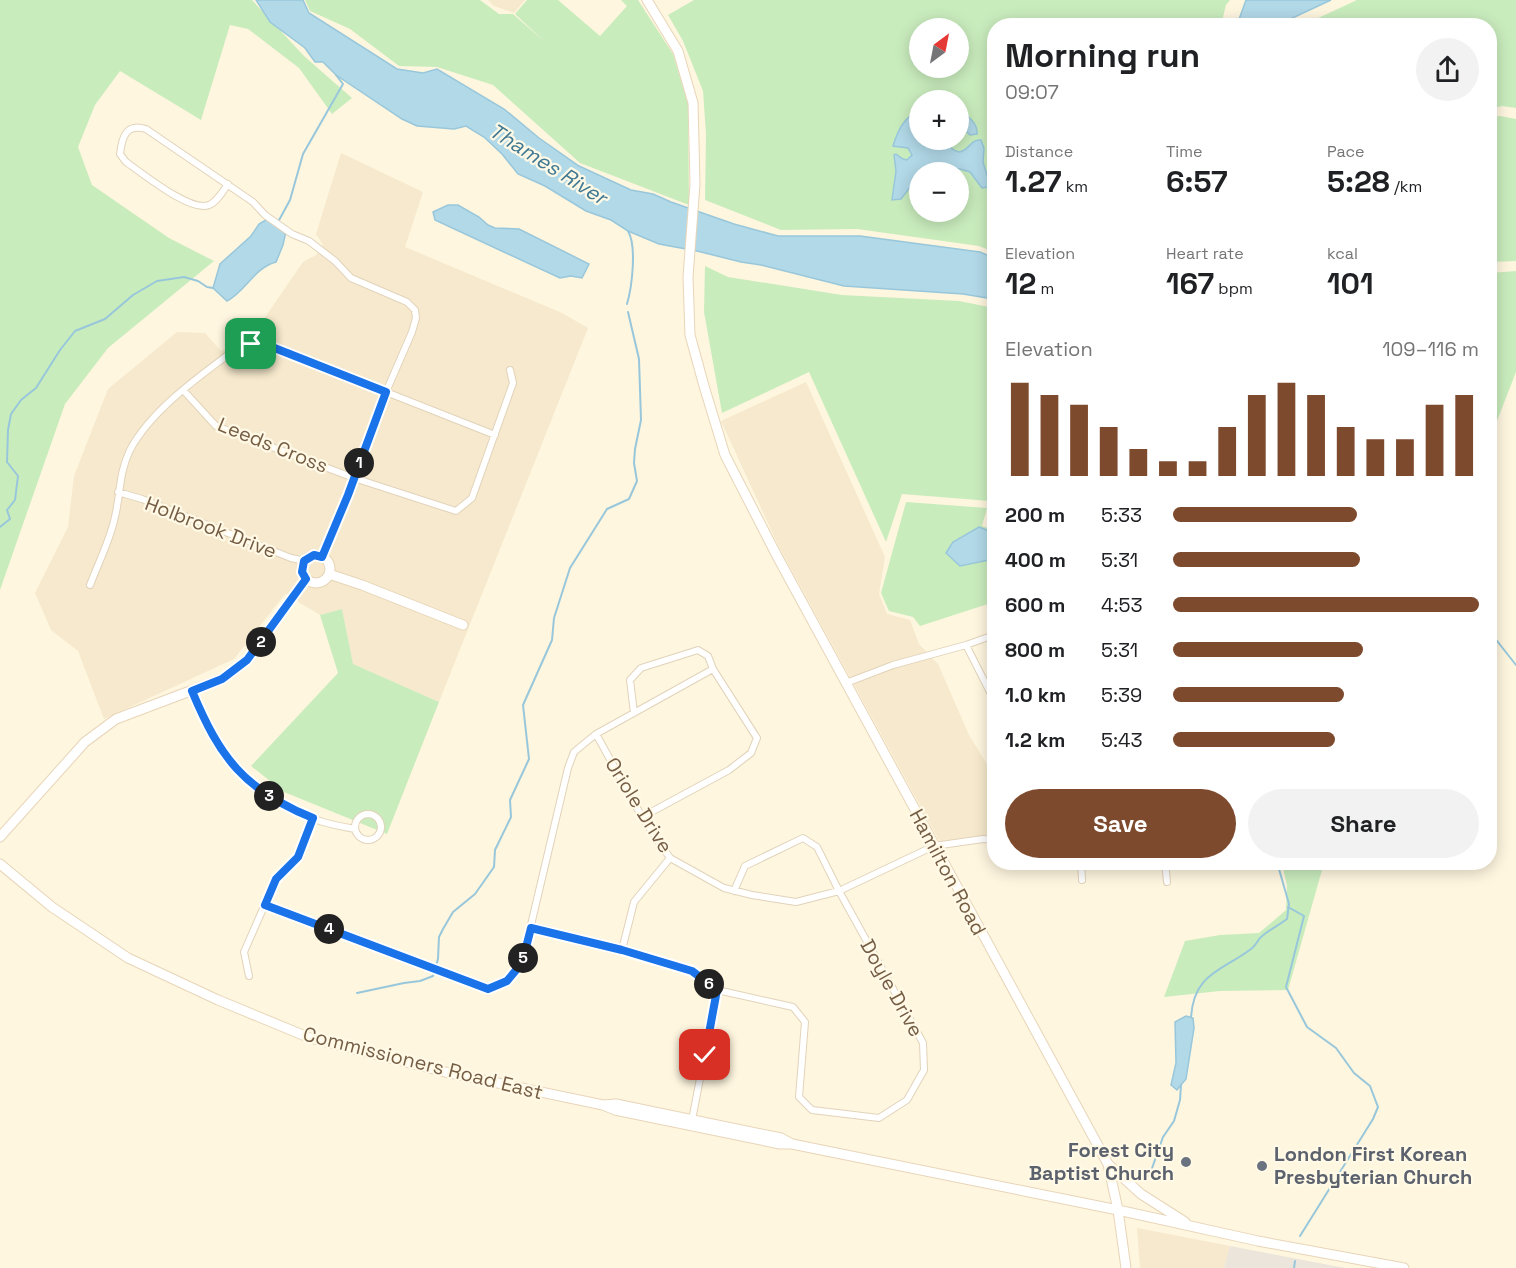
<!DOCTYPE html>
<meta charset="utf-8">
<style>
body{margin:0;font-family:"Space Grotesk",sans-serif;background:#f2f2f2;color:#202124;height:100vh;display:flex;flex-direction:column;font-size:22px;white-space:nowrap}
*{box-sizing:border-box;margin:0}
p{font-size:20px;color:#757577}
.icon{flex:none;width:33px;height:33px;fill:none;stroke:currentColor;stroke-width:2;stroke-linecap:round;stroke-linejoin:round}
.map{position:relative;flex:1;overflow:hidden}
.sheet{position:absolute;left:987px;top:18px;width:510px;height:852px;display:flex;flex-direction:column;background:#fff;border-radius:24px;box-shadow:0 3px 15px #0003}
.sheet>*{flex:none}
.needle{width:39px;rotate:32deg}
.fabs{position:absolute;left:909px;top:18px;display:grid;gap:12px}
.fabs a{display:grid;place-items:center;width:60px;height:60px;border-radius:50%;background:#fff;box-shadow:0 3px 15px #0003;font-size:30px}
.pin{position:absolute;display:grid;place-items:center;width:51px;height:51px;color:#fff;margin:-26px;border-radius:12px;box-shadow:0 3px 9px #0006}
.km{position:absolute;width:30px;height:30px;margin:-15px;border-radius:50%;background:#222;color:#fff;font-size:16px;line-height:30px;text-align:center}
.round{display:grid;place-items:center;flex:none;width:63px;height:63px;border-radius:32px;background:#f2f2f2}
.overview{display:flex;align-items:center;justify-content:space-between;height:102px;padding:0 18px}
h1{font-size:33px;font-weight:700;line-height:45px}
.figures{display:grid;grid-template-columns:repeat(3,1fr);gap:9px;height:102px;padding:6px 18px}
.figures div{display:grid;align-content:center}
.figures b{font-size:30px;font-weight:700}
.figures small{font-size:16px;font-weight:400}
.figures p{font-size:16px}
.chart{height:168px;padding:12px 18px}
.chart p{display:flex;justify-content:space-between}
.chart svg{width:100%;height:108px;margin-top:6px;stroke:#7e4a2e;stroke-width:6}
.button{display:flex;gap:12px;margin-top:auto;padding:12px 18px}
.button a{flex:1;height:69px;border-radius:36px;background:#7e4a2e;color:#fff;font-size:24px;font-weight:700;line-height:69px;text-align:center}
.button a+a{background:#f2f2f2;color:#202124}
ul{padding:0 18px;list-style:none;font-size:20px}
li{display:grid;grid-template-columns:96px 72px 1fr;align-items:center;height:45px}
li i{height:15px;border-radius:8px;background:#7e4a2e}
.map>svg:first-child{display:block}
.residential{fill:#f6e9cd}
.industrial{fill:#ebe5db}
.green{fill:#c9ecbd;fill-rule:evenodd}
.water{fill:#b2d9e8;stroke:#98c7db;stroke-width:1.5}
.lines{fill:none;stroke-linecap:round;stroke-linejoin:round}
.stream{stroke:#98c7db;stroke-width:2}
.street-casing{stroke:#e2d3ba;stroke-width:8}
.secondary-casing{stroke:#e8d5b8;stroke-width:11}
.street{stroke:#fff;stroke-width:6}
.secondary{stroke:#fff;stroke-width:9}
.route-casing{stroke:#fff;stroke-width:12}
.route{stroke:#1a73e8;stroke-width:8}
.worship-dot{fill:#6b7280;stroke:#fff9e6;stroke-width:2}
.labels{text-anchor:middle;stroke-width:4.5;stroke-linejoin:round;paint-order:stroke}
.street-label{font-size:20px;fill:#755d45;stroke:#fff9e6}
.worship-label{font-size:20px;font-weight:bold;fill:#5b616d;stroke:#fff9e6;text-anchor:end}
.water-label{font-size:21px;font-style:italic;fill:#407993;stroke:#fff9e6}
</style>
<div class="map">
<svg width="1516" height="1268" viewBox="0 0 1516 1268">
<rect width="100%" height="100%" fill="#fef6df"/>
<!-- residential -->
<path class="residential" d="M488,0H525L514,13L494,6Z
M341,153L423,192L405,247L562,313L588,328L439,702L353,664L342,609L320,615L285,594L234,659L104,719L78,651L51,630L35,593L68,527L74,476L108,389L177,332L205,333L221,351L251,338L303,262L316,255L323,245L316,234Z
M806,382L885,557L879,594L887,614L910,620L919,644L938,664L969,735L994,776V840L941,844L779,547L721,421Z
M1137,1228L1230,1246L1224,1268H1140Z"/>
<!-- industrial -->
<path class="industrial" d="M1230,1246L1345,1268H1224Z"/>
<!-- green -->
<path class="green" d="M0,0H252L304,56L352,98L332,114L299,68L248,29L230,25L201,120L120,71L95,105L78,147L92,185L169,238L214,261L108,348L65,404L0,590Z
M305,0H480L499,14H513L545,42L515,14L527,0H558L600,36L627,6L621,0H638L673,54L688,104L689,205L580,163L493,85L437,67L399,66L350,29L310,11Z
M694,0H1230L1226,5L1221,25L994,26V252L979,246L857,229L781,230L705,200L706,134L703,91L683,41L668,15ZM920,28H958V68H920ZM920,100H958V140H920ZM920,172H958V212H920Z
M1357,0H1516V108L1502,106L1490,109V26L1303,25Z
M1500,116L1516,119V261L1490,262V117Z
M705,266L728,277L842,295L959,301L994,308V526L987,523L990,501L902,494L886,542L809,372L722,413L704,312Z
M1516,271V372L1490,439V273Z
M906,502L987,508L982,526L994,530V602L920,626L913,617L889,611L881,593Z
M342,609L353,664L439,702L387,834L284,792L251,766L338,673L320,615Z
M1282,863H1324L1288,990L1220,991L1164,997L1185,941L1220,935L1259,933L1286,910L1287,886Z"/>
<!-- water -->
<path class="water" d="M256,0H303L309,13L397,69L423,73L437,69L504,109L539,138L579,166L631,190L653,194L671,202L734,224L778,236H860L980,252L994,258V299L963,294L844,286L761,265L741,262L697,251L659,244L628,231L611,220L586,211L545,186L518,174L502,154L484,137L466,126L454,129L417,126L402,119L336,75L323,62H315L305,48L270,22Z
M1246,0H1331L1288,20L1284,25H1237Z
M919,111L920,140H949C949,147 952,150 959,152C969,151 970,139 981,140L984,148L983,162L990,185L988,187L982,188L970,172L960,169L951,168L941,172H920L919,183L911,186L901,199L892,200L896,171L894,155L896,154L903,159L907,160L912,155L908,148L893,146C898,130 904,117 919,111Z
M959,111C967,115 978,123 977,134L970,135L967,132L959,128Z
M448,205H458L479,217L488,225L495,228L519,229L589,264L582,278L571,276L560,278L435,220L433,212Z
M269,218L286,231L283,245L276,262C254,268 246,291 227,301L213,288L220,264L251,236L259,224Z
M979,527L994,533V559L960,566L946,553L953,542Z
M1186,1016L1193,1018L1194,1028L1186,1079L1177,1090L1171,1085L1176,1063L1175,1022Z"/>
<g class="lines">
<!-- stream -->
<path class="stream" d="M278,222L290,200L303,154L343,84L336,75
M627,304C632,287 637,246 628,231
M0,527L10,519L7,510L15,500L18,476L7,462L8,430L11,414L21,400L36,388L60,350L75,331L105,319L133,295L157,281L184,277L198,281L207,287L213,288
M1490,632L1516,665
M994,768V767
M1288,907L1304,916L1286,987L1307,1027L1336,1048L1354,1073L1370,1086L1378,1107L1373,1119L1300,1236
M357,993L404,983L420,981L433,976L438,959L439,937L443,929L453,912L475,894L494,867L495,850L511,817L510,800L529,759L523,705L552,640L554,618L570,568L607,509L629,499L637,481L634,463L635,449L641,420L639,359L628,312
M1191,1017C1194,973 1222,971 1251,949C1255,946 1257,942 1260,938C1268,930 1278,926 1287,919L1289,904L1277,862
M1146,1178L1150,1174L1163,1137L1174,1121L1180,1100L1181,1085
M1294,1268L1295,1261"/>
<!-- street casing -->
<g class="street-casing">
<path id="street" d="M228,184C223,191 217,202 209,205C191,213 142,173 126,162L120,154C122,137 126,123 146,129L253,202L265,215L292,234L309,241L335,261L351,278L407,302L415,310L416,318L412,332L386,392L348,495L322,557
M184,391L216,426L354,478L456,511L472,498L513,383L510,370
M118,492L142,499L291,558L305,561
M90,585C98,564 109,542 114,521C121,495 118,475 130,450C151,410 201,375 236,349L251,344L272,347L495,435
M966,645L994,700
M846,683L893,665L966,645L994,635
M192,691C198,705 203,720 210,733C233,776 277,809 323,822C333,825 344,827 355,829
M634,713L630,680L641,668L698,650L708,656L713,669
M596,734L642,817L670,858L724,888L752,895L796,902L839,891L934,846L983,839L994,840
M355 827a13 13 0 1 1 26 0a13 13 0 1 1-26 0Z
M1081,862L1082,880
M1165,862L1167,882
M265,905L488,989L507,981L522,963L568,768L574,752L596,734L713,669L757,738L751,753L729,770L642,817
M532,928L622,950L692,971L717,990L793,1007L805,1022L799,1097L812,1110L879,1118L907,1100L924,1070L923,1043L839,891L817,847L803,838L745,866L734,891
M622,950L634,902L670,858
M249,976L244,952L276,879L298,857L313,818
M692,1120L717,990"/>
</g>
<!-- secondary casing -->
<g class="secondary-casing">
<path id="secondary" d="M647,0L678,51L693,103L695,184L688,277L690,335L704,386L725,455L777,556L1108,1164L1118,1210L1126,1268
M302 569a14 14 0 1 1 28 0a14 14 0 1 1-28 0Z
M329,574L362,585L463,625
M0,837L85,742L116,719L222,679L247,660L306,579
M0,864L52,907L128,958L218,1000L310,1038L445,1072L603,1105L615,1110L780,1144H792L781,1138L616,1104L603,1105
M792,1144L1118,1210L1258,1241L1404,1268
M1108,1164L1141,1194L1185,1222"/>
</g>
<!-- street -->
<use href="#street" class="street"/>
<!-- secondary -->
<use href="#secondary" class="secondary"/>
</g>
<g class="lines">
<!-- route casing -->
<g class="route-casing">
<path id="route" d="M251,344L272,347L386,392L348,495L322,557L314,555L304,561L302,572L306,579L247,660L222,679L192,691C220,758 244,790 313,818L298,857L276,879L265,905L488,989L507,981L522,963L531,928L622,950L692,971L717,990L705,1055"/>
</g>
<!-- route -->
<use href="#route" class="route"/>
</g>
<!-- markers -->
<g class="worship-dot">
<circle cx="1186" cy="1162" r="6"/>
<circle cx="1262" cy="1166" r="6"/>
</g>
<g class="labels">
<!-- street labels -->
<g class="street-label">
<text transform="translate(273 445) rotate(22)" y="7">Leeds Cross</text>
<text transform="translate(211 527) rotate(21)" y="7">Holbrook Drive</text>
<text transform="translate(639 805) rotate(58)" y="7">Oriole Drive</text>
<text transform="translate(948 872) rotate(62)" y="7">Hamilton Road</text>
<text transform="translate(892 988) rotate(61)" y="7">Doyle Drive</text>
<text transform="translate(423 1063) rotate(14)" y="7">Commissioners Road East</text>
</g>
<!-- worship labels -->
<g class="worship-label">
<text x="1174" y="1157">Forest City<tspan x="1174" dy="23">Baptist Church</tspan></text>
<text x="1274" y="1161" text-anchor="start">London First Korean<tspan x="1274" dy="23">Presbyterian Church</tspan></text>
</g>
<!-- water labels -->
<g class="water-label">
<text transform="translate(548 164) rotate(32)" y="7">Thames River</text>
</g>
</g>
</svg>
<div class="fabs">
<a><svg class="needle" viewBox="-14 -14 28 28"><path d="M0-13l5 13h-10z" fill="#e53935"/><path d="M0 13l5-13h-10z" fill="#757577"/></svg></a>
<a>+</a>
<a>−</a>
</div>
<div class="pin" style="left:251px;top:344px;background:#1e9e55"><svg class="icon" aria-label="arrive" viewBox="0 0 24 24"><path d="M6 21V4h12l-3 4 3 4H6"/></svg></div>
<div class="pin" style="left:705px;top:1055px;background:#d93025"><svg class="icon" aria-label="check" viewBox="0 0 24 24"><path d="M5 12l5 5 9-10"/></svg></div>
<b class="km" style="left:359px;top:463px">1</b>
<b class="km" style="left:261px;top:642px">2</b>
<b class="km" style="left:269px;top:796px">3</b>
<b class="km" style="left:329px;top:929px">4</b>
<b class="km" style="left:523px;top:958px">5</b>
<b class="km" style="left:709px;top:984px">6</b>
<section class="sheet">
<div class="overview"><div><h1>Morning run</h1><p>09:07</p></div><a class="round"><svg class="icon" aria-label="share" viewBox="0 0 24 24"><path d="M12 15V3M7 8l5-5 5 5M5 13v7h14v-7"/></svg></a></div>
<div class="figures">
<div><p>Distance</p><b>1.27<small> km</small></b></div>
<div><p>Time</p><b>6:57</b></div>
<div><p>Pace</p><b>5:28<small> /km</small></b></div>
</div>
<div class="figures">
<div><p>Elevation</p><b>12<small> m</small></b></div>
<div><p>Heart rate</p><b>167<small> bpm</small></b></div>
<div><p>kcal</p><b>101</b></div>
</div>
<div class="chart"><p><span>Elevation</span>109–116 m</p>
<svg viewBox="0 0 160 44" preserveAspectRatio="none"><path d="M5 44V6M15 44V11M25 44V15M35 44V24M45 44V33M55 44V38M65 44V38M75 44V24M85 44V11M95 44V6M105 44V11M115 44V24M125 44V29M135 44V29M145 44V15M155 44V11"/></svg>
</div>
<ul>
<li><b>200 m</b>5:33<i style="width:60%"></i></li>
<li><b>400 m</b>5:31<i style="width:61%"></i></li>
<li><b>600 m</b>4:53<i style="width:100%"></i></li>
<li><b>800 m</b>5:31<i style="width:62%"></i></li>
<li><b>1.0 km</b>5:39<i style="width:56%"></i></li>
<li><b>1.2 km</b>5:43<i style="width:53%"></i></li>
</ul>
<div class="button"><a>Save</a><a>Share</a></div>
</section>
</div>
